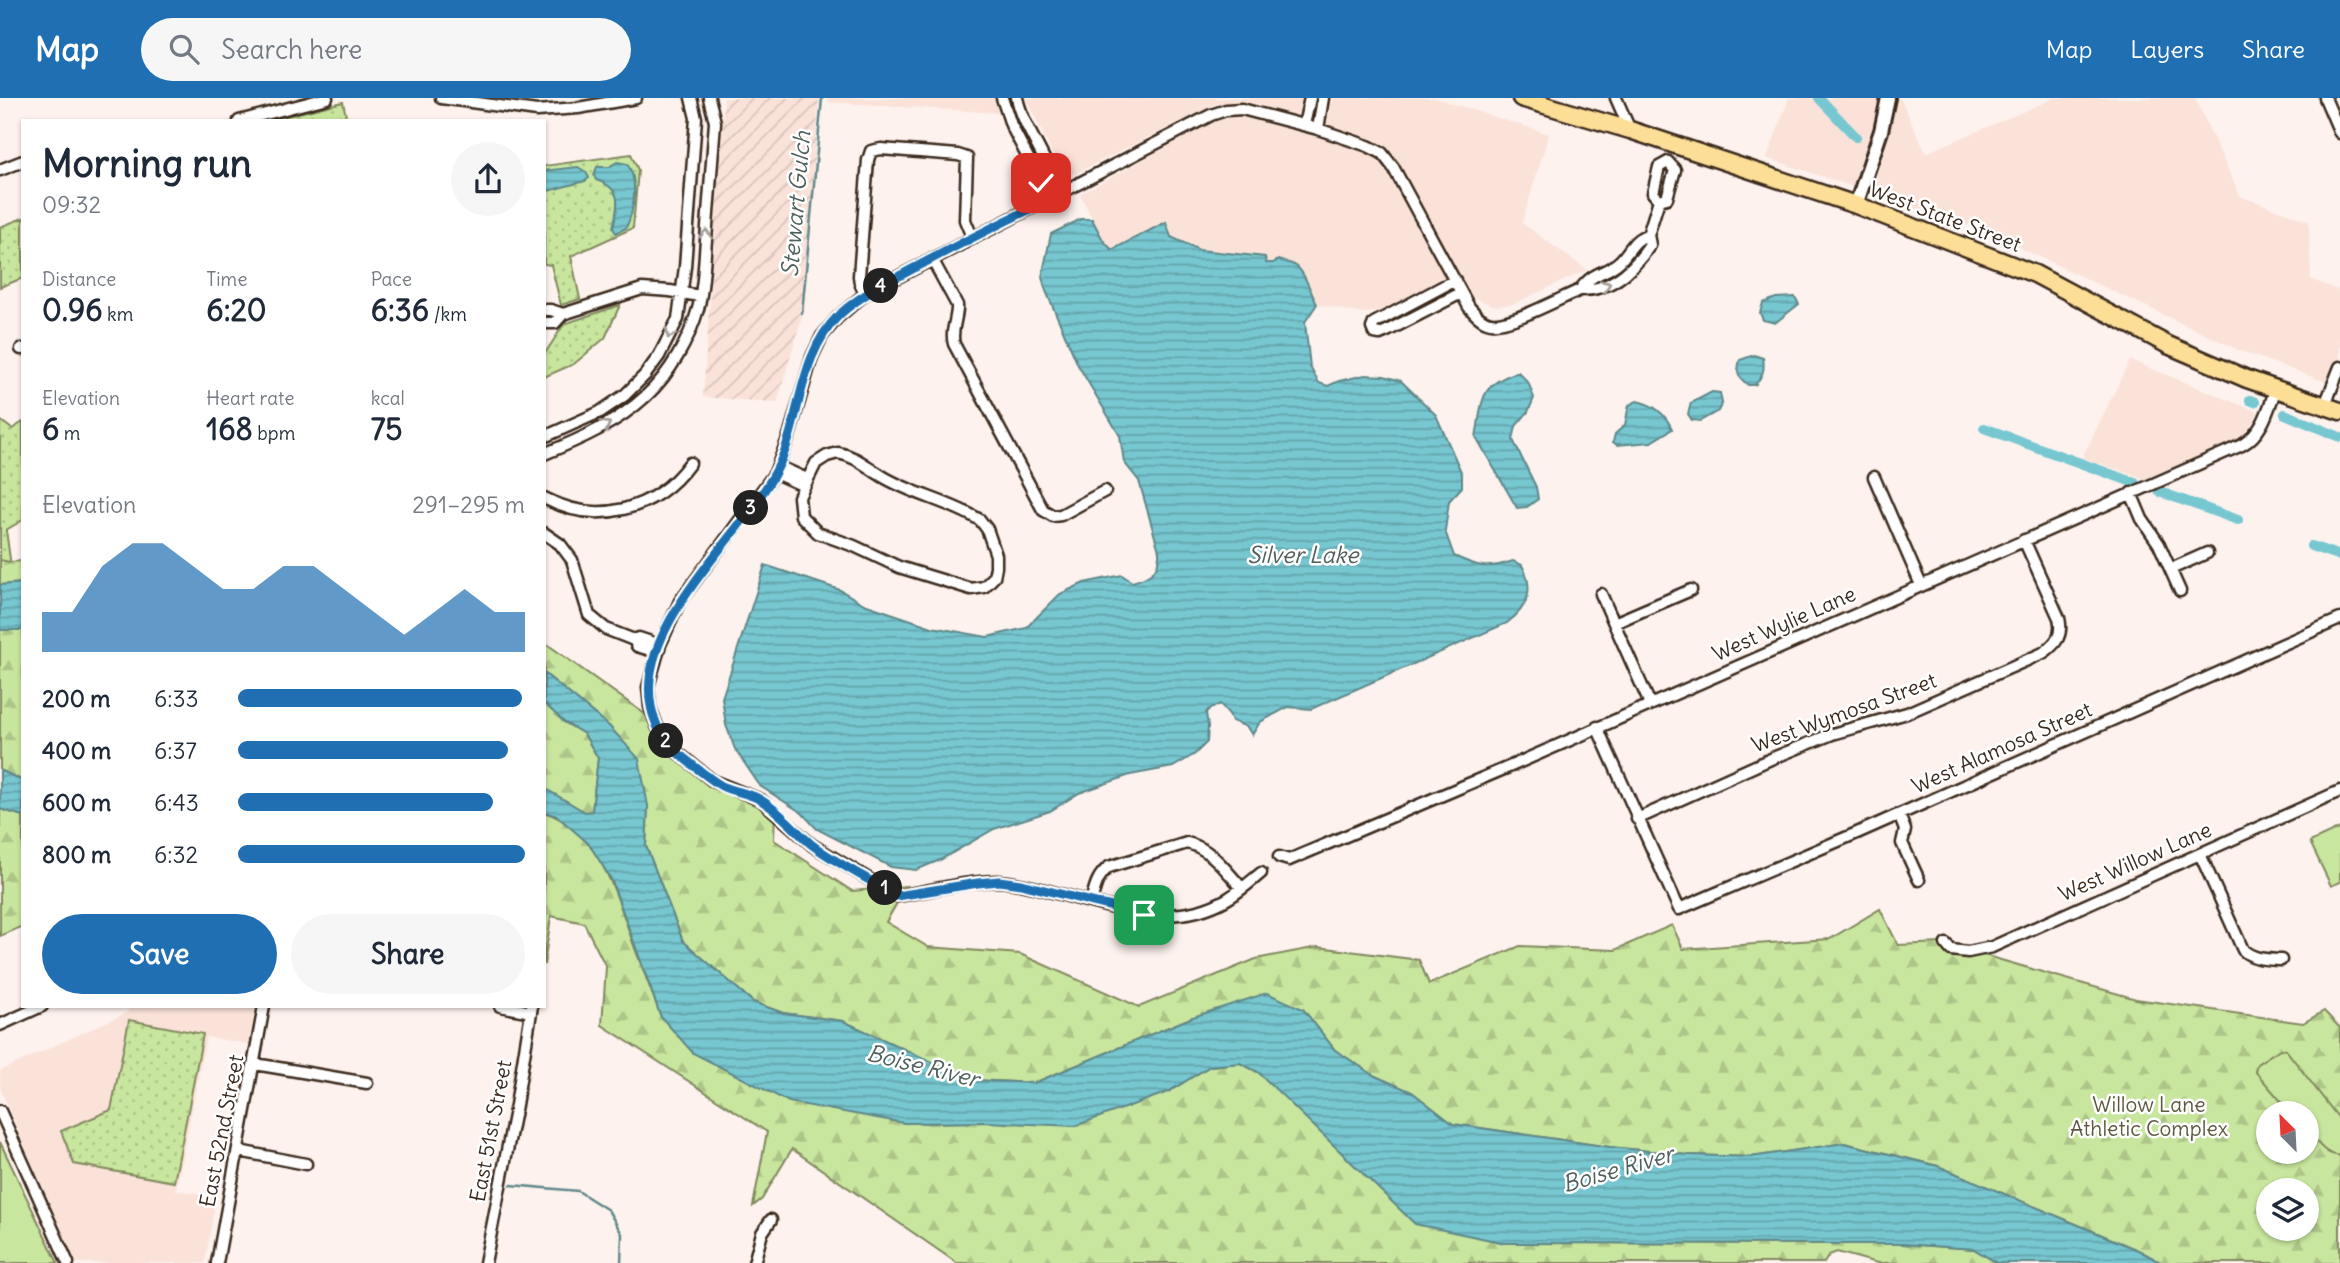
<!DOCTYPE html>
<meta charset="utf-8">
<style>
body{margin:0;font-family:Delius,sans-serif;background:#f6f6f7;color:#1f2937;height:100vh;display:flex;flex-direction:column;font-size:26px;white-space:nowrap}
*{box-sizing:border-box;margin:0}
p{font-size:23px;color:#747a83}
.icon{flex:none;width:38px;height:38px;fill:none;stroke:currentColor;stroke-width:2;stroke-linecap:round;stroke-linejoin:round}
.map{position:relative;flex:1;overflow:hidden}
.panel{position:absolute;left:21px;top:21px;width:525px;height:889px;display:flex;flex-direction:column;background:#fff;border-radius:0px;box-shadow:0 2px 5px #0004}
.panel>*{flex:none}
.needle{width:46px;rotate:336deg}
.controls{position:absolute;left:2256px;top:1003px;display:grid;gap:14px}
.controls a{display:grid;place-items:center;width:63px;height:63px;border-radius:50%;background:#fff;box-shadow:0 2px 5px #0004;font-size:35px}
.pin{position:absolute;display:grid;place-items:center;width:60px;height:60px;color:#fff;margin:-30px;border-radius:14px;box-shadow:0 4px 10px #0006}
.km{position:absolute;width:35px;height:35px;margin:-18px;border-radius:50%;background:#222;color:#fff;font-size:19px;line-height:35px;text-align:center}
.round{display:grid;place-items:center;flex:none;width:74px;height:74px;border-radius:37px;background:#f6f6f7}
.summary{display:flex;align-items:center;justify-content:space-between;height:119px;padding:0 21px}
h1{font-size:38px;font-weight:700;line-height:52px}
.metrics{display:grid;grid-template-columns:repeat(3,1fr);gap:10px;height:119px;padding:7px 21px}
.metrics div{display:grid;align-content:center}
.metrics b{font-size:30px;font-weight:700}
.metrics small{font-size:19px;font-weight:400}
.metrics p{font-size:19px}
.chart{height:196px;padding:14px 21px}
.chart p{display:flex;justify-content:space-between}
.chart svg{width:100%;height:126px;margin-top:7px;fill:#1f6fb2;opacity:.7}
.cta{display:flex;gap:14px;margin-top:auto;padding:14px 21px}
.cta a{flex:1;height:80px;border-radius:42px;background:#1f6fb2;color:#fff;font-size:28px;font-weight:700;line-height:80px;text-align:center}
.cta a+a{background:#f6f6f7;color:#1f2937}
ul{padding:0 21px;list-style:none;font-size:23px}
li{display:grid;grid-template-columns:112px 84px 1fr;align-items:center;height:52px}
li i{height:18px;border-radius:9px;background:#1f6fb2}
header{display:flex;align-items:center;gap:42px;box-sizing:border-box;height:98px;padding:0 35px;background:#1f6fb2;color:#fff}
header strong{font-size:33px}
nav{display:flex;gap:38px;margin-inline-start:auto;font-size:24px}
.search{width:490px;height:63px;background:#f6f6f7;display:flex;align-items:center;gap:18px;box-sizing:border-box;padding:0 24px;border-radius:38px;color:#747a83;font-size:26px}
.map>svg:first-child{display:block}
.built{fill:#fae2d9}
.industrial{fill:url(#industrial-furrows)}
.grass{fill:url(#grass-dots);stroke:#82885e;stroke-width:2}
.forest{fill:url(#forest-firs);stroke:#82885e;stroke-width:2;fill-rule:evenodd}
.garden{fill:#c8e69e;stroke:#82885e;stroke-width:2}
.water{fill:url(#water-rules);stroke:#5f8889;stroke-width:2}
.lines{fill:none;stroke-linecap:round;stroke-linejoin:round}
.stream{stroke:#5f8889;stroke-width:2.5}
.canal{stroke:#77c7d1;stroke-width:10}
.minor-casing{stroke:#3b2a1e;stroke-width:15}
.tertiary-casing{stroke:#3b2a1e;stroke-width:18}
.primary-casing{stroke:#3b2a1e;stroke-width:21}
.minor{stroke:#fff;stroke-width:10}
.tertiary{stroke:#fff;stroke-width:12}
.primary{stroke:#fcde96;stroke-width:16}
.oneway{stroke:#a79f9a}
.route-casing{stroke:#fff;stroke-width:14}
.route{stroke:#1f6fb2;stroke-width:9}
.labels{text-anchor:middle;stroke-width:5;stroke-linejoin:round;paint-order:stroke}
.street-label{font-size:21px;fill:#3b2a1e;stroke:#fff}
.park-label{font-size:21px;fill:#5e593e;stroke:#fff}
.water-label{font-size:23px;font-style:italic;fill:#50615d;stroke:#fff}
</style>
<header>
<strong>Map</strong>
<div class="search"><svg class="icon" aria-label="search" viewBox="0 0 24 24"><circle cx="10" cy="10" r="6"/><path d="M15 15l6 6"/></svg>Search here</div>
<nav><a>Map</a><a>Layers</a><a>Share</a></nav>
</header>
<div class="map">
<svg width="2340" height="1165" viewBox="0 0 2340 1165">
<defs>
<pattern id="industrial-furrows" width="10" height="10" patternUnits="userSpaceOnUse" patternTransform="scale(1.75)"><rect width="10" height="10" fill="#fae2d9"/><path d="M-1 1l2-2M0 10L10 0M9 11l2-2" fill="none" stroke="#d7c2ba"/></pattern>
<pattern id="grass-dots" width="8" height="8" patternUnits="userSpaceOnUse" patternTransform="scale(1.75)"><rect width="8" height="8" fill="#c8e69e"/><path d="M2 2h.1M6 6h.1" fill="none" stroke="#adc588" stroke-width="1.8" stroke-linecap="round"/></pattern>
<pattern id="forest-firs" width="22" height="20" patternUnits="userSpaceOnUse" patternTransform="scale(1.75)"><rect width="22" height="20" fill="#c8e69e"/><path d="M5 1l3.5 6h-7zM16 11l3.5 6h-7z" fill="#adc588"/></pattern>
<pattern id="water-rules" width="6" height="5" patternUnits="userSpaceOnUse" patternTransform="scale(1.75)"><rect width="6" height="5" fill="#77c7d1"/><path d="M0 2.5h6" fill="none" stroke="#63a2a9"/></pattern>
</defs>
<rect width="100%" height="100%" fill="#fdf2ee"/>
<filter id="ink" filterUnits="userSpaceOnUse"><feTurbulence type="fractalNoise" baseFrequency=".0143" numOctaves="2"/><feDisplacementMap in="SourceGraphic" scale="14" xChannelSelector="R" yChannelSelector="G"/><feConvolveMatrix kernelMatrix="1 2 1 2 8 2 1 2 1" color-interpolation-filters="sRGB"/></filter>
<g filter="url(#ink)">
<!-- built -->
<path class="built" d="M828,0H995L998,15L828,4Z
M1026,0H1303L1301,13L1295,18L1249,4L1216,6L1064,81Z
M1334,0H1435L1549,36L1522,125L1587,172L1513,206L1496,208L1472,199L1457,176L1383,214L1358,215L1317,206L1306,185L1304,178L1273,165H1266L1264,158L1199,152L1171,139L1112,152L1103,142L1080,96L1211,25L1231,19L1255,20L1322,40Z
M1789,0H1900L1926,55L2055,0H2195L2240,98L2309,123L2311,181L2340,193V289L2241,253L1984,133L1767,60Z
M2130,262L2258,314L2250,330L2238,342L2145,381L2082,360Z
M129,908H255L249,946L206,939L176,1092L216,1099L205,1165H75L0,990V973L128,914Z"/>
<!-- industrial -->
<path class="industrial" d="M724,0H819L804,212L777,305L703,299Z"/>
<!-- grass -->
<path class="grass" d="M343,4L347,23H266Z
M631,56L638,72L633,130L571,158L580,201L561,207L551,167L544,166V68Z
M23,120V180L0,189V129Z
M620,207L605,240L574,266L544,279V257L564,226Z
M0,322L12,331L23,324V422L6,432L13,483L0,481Z
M129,922L203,936L174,1084L74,1066L61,1033L111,1012Z"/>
<!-- forest -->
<path class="forest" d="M0,462L10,464L23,463V485L0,487Z
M0,532H23V683L0,672Z
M544,544L656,624L667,646L713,683L775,714L774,742L852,793L907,788L886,824L928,849L1020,856L1139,909L1256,861L1318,849L1419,862L1429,886L1520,848L1615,852L1672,827L1683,851L1830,841L1880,811L1898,847L1942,845L2136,901L2303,925L2324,913L2340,930V1165H2162L2140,1153L1938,1068L1845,1045L1751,1059L1688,1057L1610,1049L1453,1026L1412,994L1375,978L1335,952L1303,911L1193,919L1034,985L971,982L843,923L783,915L753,904L683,843L646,748L648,708L610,629L544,575ZM2268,1015H2306V1054H2268ZM2268,1092H2306V1130H2268Z
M544,605L564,624L584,636L598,660L592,713L585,714L544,690Z
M0,711L23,718V828L0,838Z
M544,714C600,732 617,799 634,848C643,872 652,895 661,919L904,1025L986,1024L1168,994L1210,968L1240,965L1258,974L1505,1145L1903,1146L1974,1151L1997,1165H1877L1837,1154L1829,1157L1824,1165H957L792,1051L762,1101L753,1108L767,1034L602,927L606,869L584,825L551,818L544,867Z"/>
<!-- garden -->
<path class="garden" d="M2340,730V784L2331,788L2310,744Z
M2280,951L2286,952L2340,1022V1057C2325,1059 2316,1042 2307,1032L2306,1015H2291L2255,973L2257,966Z
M0,1044L58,1165H0Z"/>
<!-- water -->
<path class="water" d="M617,64L627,66C639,81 634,113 626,130L616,135L613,130C618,107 624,91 596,82L594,77L597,69H609Z
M578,69L586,74L589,80L585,83L544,94V73Z
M1081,121H1092L1103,142L1112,152L1166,124L1171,139L1199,152L1265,159L1266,165H1273L1278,162C1283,164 1291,165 1296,168C1305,174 1311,196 1317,206L1305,224L1310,269L1319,285L1328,288L1339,283L1365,277L1384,278L1401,283L1436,317L1462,376V389L1449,403L1445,433L1454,458C1478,469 1487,472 1513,463L1522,467C1535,492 1528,509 1507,525L1311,611L1288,609L1260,624L1252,637L1247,629L1232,623L1229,616L1220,606L1208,612L1206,615L1208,628L1207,644L1195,656L1173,669L1130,677L1079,695L1050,713L994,731L940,762L916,772L891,769L817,731L802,715L760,688L735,651L726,627L722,600L765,467L840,492L864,506L932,529L987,539L1026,530L1060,496L1084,485L1122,477L1132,484C1150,479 1160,473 1159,453L1139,383L1124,364L1120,338L1078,267L1046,193L1042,179L1051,136Z
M1795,199L1799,206L1775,225L1763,222L1760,215L1763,205L1776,200Z
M1754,257L1763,260C1765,272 1763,277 1755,287H1748C1738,279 1736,275 1740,262Z
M1518,274L1528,284L1534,300L1528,314L1516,328L1513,342L1536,389L1538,401L1527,409L1517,410L1476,339C1483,302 1478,287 1518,274Z
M1712,294L1720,295L1722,305L1718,313L1700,323L1692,322L1688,316L1691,305Z
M1637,303C1654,307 1665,315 1672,331L1651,344L1617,347L1613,344L1615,336L1625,327L1629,307Z
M23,485V532H0V487Z
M544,575L610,629L639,661L648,708L646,748L683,843L753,904L783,915L843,923L971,982L1034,985L1193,919L1267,895L1303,911L1335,952L1375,978L1412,994L1453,1026L1610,1049L1688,1057L1751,1059L1844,1045L1938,1068L2140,1153L2162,1165H1997L1974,1151L1903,1146L1505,1145L1415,1126L1258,974L1240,965L1210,968L1168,994L1075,1028L986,1024L904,1025L789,1004L693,955L661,919L611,781L589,746L557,718L544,714V690L585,714L592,713L598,660L584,636L564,624L544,605Z
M0,672L23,683V718L0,711Z"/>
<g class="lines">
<!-- stream -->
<path class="stream" d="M802,215L822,0
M511,1087L578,1093L608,1112L622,1136L621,1165"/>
<!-- canal -->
<path class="canal" d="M1819,0L1856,39
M2250,302L2255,304
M2285,316L2340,339
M1984,330L2135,385
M2160,394L2238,422
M2311,448L2340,458"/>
<!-- minor casing -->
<g class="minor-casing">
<path id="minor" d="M441,0L537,13L578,10L636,0
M1002,0L1011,27L1041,85L1057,98
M1017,0C1025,35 1051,62 1057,98
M1616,0L1630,32
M2325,0L2340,35
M239,23L327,0
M1304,27L1310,0
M1318,31L1323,0
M1668,64L1675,72L1667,100L1659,102L1653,95L1659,69Z
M0,72L23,63
M1648,137C1634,140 1630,153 1620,163C1605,177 1594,172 1580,192C1611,193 1634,171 1650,147L1648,137L1659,102
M932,161L957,207C958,220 950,232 954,246L1043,412L1053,418L1061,417L1105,393
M1455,182L1374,225L1372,230L1374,235L1380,236L1387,233L1461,195
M865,196L860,185L859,178L868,62L871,53L881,51L958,57L967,60L965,122L972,139
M544,212H551L563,216L555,225H544
M563,216L642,191L670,193L700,198
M21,251H23
M2325,307L2340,269
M544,339L600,314L625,297L645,277L659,258L678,221L685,169L696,20L691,0
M838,355C856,358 867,369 882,378C913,397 949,403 980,422L987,431L996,457V469L994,479L984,489L971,491L899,469L854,448L818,435L801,418L799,399L816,365L827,358Z
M544,356C581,341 617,325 646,298C670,276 689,242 698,211C704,189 704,164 706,142C709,103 712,63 715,24L709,0
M778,368L807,381
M775,375L804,388
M1874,379L1921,487
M2131,395L2142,421L2159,446L2180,493
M544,400C597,428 655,413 690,365
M544,435L560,446L572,462L589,517L606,531L634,542
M2171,471L2207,455
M1601,496L1650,606
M1614,525L1691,492
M657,554L637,548L634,542L639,540L660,547
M1597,629L1679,811L1857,735L2340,521
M1899,717L1905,732L1902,745L1919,782
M1637,721L1773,660L1832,636L1907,615L2043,555C2057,545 2063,537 2059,520L2024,442
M2200,756L2243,852C2254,862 2267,861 2281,862
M1279,759L1289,762L1511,668L2242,347C2263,335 2268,312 2276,290
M1261,775C1250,784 1239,794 1227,801C1172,833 1112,809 1056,795C1037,790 1018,784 998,783C965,783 930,793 897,798L812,747L761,702L713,683L667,646L657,628L650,609L648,589L660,547L680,503L775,375L789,338L812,259L822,238L838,219L865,196L1211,17L1226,12L1242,11L1318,31L1368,48L1382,55L1393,69L1469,209C1475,216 1482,224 1491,225C1510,228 1561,200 1580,192
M1091,804C1095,789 1097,778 1109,769L1187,745C1211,750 1226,773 1242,790
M1946,846L1951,852L1968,854L1992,849L2340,693
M500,908L531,914
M0,927L42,908
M255,966L367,985
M0,1013L68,1165
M239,1053L306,1066
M217,1165L264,908
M485,1165L516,1007L532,908
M754,1165L762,1135L771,1122"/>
</g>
<!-- tertiary casing -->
<g class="tertiary-casing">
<path id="tertiary" d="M1856,107L1881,33L1888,0"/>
</g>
<!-- primary casing -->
<g class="primary-casing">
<path id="primary" d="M1521,0L1630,32L1856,107L2035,176L2168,247L2247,281L2340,313"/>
</g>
<!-- minor -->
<use href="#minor" class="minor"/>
<!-- tertiary -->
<use href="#tertiary" class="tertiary"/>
<!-- primary -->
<use href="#primary" class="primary"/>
</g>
<!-- one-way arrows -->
<defs><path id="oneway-chevron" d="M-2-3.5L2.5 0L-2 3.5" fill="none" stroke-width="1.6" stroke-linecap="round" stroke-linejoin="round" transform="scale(1.75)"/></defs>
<g class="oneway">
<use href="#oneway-chevron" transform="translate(706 136) rotate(-86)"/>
<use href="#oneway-chevron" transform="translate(1606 187) rotate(-24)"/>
<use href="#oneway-chevron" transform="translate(670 236) rotate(117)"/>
<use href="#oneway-chevron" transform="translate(606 327) rotate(-30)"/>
</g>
</g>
<g class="lines" filter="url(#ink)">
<!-- route casing -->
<g class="route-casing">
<path id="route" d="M1041,85L1057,98C1011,120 965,143 920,167C892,182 863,195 839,217C797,258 802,323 776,373C740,442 620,538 656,625C658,631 662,638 666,644C673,652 714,685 724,689C736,694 748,695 759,701C779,712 794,732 811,746C837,766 869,781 897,798L978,785L999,783L1021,786L1144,817"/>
</g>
<!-- route -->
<use href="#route" class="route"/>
</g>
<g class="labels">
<!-- street labels -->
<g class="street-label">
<text transform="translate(1945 119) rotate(21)" y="7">West State Street</text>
<text transform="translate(1784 526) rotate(-24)" y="7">West Wylie Lane</text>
<text transform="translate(1844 615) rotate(-20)" y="7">West Wymosa Street</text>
<text transform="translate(2002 650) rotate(-24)" y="7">West Alamosa Street</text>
<text transform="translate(2135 764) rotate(-24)" y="7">West Willow Lane</text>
<text transform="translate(222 1033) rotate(-79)" y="7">East 52nd Street</text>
<text transform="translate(491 1033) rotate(-79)" y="7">East 51st Street</text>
</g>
<!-- park labels -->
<g class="park-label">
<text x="2149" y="1014">Willow Lane<tspan x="2149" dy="24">Athletic Complex</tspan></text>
</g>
<!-- water labels -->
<g class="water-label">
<text transform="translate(796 106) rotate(-85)" y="8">Stewart Gulch</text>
<text x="1303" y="465">Silver Lake</text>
<text transform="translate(923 968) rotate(14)" y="8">Boise River</text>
<text transform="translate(1618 1071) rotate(-16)" y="8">Boise River</text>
</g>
</g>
</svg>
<div class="controls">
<a><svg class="needle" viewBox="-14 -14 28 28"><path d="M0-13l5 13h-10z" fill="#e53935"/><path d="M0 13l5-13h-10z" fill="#747a83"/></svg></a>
<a><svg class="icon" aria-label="layers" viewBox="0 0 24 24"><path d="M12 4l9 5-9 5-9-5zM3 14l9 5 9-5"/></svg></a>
</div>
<div class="pin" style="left:1144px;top:817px;background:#1e9e55"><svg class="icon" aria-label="arrive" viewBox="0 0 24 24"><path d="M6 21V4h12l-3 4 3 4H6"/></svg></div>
<div class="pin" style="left:1041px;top:85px;background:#d93025"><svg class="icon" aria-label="check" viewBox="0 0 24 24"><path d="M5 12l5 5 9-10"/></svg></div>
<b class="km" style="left:885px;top:790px">1</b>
<b class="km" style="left:666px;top:643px">2</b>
<b class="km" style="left:751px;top:410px">3</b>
<b class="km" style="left:881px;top:188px">4</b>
<section class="panel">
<div class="summary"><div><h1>Morning run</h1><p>09:32</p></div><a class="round"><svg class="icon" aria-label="share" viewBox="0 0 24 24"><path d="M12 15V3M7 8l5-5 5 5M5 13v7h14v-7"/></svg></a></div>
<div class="metrics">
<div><p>Distance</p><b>0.96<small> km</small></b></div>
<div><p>Time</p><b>6:20</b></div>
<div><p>Pace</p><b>6:36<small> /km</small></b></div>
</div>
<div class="metrics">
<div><p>Elevation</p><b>6<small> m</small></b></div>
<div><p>Heart rate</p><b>168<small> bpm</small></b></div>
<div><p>kcal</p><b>75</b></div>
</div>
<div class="chart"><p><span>Elevation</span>291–295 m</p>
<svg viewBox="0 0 160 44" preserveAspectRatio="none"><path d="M0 44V30L10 30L20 14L30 6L40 6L50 14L60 22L70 22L80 14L90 14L100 22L110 30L120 38L130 30L140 22L150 30L160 30V44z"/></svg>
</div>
<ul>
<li><b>200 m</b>6:33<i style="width:99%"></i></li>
<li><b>400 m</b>6:37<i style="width:94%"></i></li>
<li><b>600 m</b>6:43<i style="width:89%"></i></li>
<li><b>800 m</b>6:32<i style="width:100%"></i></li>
</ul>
<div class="cta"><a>Save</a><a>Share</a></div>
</section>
</div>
